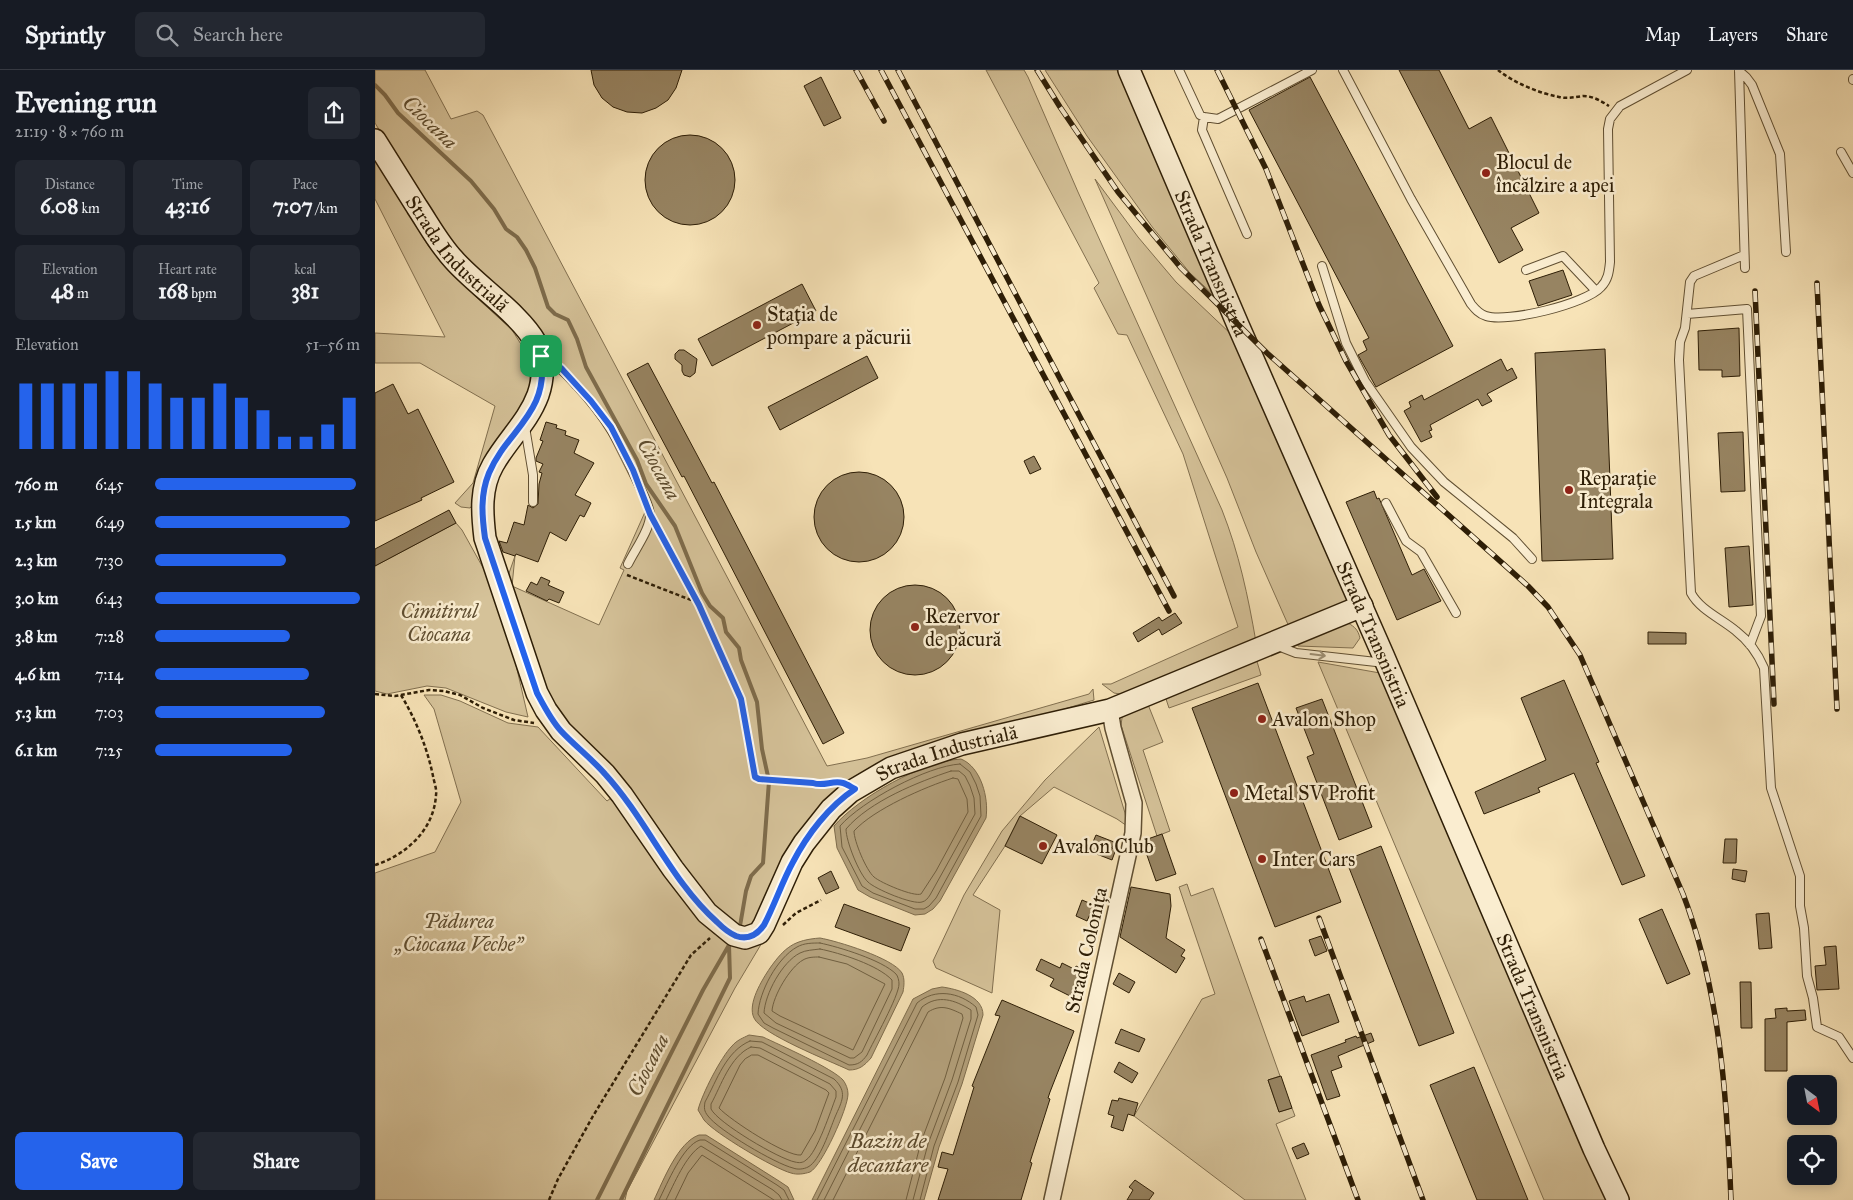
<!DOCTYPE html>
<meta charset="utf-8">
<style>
body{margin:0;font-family:"IM FELL Great Primer",serif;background:#242831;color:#f1f3f6;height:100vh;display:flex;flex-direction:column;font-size:19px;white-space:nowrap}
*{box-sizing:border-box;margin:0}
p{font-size:16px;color:#9ea1a6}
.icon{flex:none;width:28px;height:28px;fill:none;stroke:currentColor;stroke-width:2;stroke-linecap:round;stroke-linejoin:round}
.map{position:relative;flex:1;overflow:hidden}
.sheet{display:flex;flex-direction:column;background:#171b24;width:375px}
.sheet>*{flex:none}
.needle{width:32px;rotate:148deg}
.controls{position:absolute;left:1412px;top:1005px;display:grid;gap:10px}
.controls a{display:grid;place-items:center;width:50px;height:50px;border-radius:8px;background:#171b24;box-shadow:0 2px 12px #0003;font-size:25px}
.pin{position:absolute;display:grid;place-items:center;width:42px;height:42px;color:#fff;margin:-21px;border-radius:10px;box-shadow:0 2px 8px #0006}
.round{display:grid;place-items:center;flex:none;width:52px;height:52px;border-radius:8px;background:#242831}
.overview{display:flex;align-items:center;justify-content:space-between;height:85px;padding:0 15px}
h1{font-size:28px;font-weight:800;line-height:38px}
.figures{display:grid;grid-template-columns:repeat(3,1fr);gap:8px;height:85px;padding:5px 15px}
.figures div{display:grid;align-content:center;border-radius:8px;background:#242831;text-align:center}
.figures b{font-size:21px;font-weight:800}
.figures small{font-size:14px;font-weight:400}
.figures p{font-size:14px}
.chart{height:140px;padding:10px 15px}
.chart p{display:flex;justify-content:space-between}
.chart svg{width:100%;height:90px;margin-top:5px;stroke:#2563eb;stroke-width:6}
.action{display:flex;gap:10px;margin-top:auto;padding:10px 15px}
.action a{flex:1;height:58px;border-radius:8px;background:#2563eb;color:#fff;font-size:20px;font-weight:800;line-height:58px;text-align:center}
.action a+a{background:#242831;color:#f1f3f6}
ul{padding:0 15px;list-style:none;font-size:16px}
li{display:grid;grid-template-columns:80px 60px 1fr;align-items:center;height:38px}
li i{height:12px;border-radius:6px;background:#2563eb}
header{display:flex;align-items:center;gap:30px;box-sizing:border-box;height:70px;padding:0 25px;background:#171b24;border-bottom:1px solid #363941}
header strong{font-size:24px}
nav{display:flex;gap:28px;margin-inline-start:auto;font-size:18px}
.search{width:350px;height:45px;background:#242831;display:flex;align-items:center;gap:12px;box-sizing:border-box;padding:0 18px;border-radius:8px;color:#9ea1a6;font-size:19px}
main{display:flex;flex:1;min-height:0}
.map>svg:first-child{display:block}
.green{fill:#d5c299;stroke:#827050}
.water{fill:#b3a07b;stroke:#7e6c4c}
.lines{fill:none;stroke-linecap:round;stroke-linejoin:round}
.shore{stroke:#705f40;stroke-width:1}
.stream{stroke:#7e6c4c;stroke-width:4}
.building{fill:#978462;stroke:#2e1e06}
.lane-casing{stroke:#604f32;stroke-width:10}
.street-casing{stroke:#604f32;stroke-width:18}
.secondary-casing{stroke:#2e1e06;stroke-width:24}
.path{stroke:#2e1e06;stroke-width:2.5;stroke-dasharray:4 2.5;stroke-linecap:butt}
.lane{stroke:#faedd0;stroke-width:8}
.street{stroke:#faedd0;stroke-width:15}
.secondary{stroke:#faedd0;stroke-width:21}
.rail-casing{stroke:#2e1e06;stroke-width:5.5}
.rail{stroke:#faedd0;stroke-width:4;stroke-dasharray:11;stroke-linecap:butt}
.oneway{stroke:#9e9075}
.route-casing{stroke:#fff;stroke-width:10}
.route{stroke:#2563eb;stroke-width:6}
.poi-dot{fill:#8f2418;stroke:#faedd0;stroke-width:2}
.labels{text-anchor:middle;stroke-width:5;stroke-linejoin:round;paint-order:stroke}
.poi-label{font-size:20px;fill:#2e1e06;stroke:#faedd0;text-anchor:start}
.street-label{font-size:20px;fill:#2e1e06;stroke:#faedd0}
.park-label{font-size:20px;font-style:italic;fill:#604f32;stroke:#faedd0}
.water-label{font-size:21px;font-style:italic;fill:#5d4c2f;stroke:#faedd0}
</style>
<header>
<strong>Sprintly</strong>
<div class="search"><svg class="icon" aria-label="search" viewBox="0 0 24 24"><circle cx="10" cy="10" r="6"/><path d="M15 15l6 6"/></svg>Search here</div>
<nav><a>Map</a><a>Layers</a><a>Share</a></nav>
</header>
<main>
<section class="sheet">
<div class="overview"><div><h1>Evening run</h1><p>21:19 · 8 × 760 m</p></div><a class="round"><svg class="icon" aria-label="share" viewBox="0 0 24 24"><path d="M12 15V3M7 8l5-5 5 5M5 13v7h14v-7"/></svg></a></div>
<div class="figures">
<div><p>Distance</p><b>6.08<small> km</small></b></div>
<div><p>Time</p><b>43:16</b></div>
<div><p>Pace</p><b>7:07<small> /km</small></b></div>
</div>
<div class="figures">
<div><p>Elevation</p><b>48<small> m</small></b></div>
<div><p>Heart rate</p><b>168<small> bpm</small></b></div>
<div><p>kcal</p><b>381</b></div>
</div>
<div class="chart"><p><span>Elevation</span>51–56 m</p>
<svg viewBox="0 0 160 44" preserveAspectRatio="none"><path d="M5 44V12M15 44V12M25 44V12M35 44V12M45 44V6M55 44V6M65 44V12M75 44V19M85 44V19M95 44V12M105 44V19M115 44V25M125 44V38M135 44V38M145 44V32M155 44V19"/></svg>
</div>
<ul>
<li><b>760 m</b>6:45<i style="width:98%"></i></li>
<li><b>1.5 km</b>6:49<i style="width:95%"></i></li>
<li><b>2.3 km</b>7:30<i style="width:64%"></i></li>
<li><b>3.0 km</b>6:43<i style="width:100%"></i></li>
<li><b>3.8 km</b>7:28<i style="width:66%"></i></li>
<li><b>4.6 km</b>7:14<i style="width:75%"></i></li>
<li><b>5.3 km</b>7:03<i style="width:83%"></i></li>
<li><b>6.1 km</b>7:25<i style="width:67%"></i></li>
</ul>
<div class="action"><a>Save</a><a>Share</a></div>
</section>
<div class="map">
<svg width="1478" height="1130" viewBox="0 0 1478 1130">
<rect width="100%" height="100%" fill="#f7e3b7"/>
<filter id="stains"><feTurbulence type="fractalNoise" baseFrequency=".004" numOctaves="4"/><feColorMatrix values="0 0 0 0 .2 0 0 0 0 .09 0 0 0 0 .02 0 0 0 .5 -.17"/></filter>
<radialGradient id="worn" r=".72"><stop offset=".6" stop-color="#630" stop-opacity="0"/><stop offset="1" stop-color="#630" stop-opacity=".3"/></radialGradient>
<!-- green -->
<path class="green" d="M0,0H50L76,49L102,41L108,45L452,696L492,688L714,624L718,619L719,630L637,655L464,718L453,728L423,764L382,853L375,859L353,855L191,658L171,628L132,509L140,486L137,516L224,555L249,500L245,498L270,442L267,431L226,349L186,304L181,303L176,284L75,175L0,53Z
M611,0H649L653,7L703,122L847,440C864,483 873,526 881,572L745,624L739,623L727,614H736L863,557L808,384L752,265L743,264L719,218L724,213Z
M670,0H742L843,229L815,203L778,158L712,66Z
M0,90L54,177L101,227L137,260L149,279L155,298V320L102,430L95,438L86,437L80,433L98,413L120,336L45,293H0V263L70,267L0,129Z
M720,109L763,167L801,212L857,265L976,534L915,559L881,482L852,408Z
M81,453L87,460L126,530L153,647L131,642L71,618L52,616L12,624L0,621V496Z
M973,553C980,557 983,560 985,568L978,578L923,576L922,572Z
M881,588L886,605L794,638L790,626Z
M943,592L1005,603L1234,1130H1169Z
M49,625H66L85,631L133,653L163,657L232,731L236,728L324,850C338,863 352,876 371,879L391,866L360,918L252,1121L250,1130H0V803L60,782L86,732L59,639Z
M772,632L788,672L768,680L795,761L782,766L746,655L748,641Z
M724,657L750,743L752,756L742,749L679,717L645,746L630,776L598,825L625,840L617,923L561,898L558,891L589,825L627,761L670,710Z
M812,814L816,826L838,818L905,1006L893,1010L904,1042L917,1038L920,1046L901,1054L931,1130H870L759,1046L827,929L840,924L804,817Z"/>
<!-- water -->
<path class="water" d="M586,689C606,697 614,728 611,748L565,831L558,839L550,844L540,845L495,827L483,820L462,778L459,756C484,727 548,691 586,689Z
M445,868C462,871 518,888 527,903C530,909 529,916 528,922L496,988C489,996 484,1000 474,1000C455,991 386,964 379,948C372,934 387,910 395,898C410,877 419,870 445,868Z
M567,917C582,919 608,926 608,945L587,1014L564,1077L549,1130H437L538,929L557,919Z
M374,965L388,967C405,975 457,998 468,1010C471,1014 473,1019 473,1024C473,1038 447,1096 435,1102C429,1104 422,1105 416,1103C400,1099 339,1063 329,1050C327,1047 325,1043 323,1040C327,1024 346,987 357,976C362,970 368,968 374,965Z
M324,1065H331L404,1111L413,1117L419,1130H279C288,1111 303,1072 324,1065Z"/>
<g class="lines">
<!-- shore -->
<path class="shore" d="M585,694L595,702L601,714L605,726L606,746L561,828L554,836L549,839H540L498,823L487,816L467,777L465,756C487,731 552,696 585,694Z
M576,701H584L590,706L595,716L599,728L600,744L555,825C553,828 551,831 547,832C538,835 500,819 493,812C484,804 471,771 471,759C495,731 543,712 576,701Z
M578,708L583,709L592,729L593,742L561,801L546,824C539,827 506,813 499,807C491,800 479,771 479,761C499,739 550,717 578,708Z
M445,873C464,877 507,890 521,904C523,906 524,911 524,914C524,926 498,972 492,985C487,992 483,995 474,995L398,958L389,953L383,944C384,922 402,888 422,877C429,873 437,873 445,873Z
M445,879C465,883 503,895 517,910V919L487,982L479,988H475L401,953L389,943C390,924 407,892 425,883C431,880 438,880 445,879Z
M444,887L472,894L510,914L478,980L405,946L397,941C398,926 415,897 428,890C433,887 439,887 444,887Z
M375,971L387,972L459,1009C473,1022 467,1031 460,1047C455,1059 445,1091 433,1097C429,1099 423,1100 418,1098C401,1094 343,1060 333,1046C329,1041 329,1038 330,1032C342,1010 351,981 375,971Z
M376,977L385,978L455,1014L461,1021V1027C456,1040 442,1083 431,1090C428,1093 424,1093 420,1092C404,1089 343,1053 336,1039V1034C346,1016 355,986 376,977Z
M377,985H383L451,1020L454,1023L440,1061L426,1085C412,1087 355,1050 344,1038L365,995L370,989Z
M284,1130C292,1114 308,1075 325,1070H330L402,1115L409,1120L414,1130
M291,1130C299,1114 311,1085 326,1076L398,1120L404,1125L407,1130
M300,1130L313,1103L327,1085L399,1130
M442,1130L542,933C560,918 584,922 601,937L603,945L583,1012L559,1076L545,1130
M449,1130L547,937C563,924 580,930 596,940V949L577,1010L553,1074L538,1130
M458,1130L553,942C566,934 574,938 587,944L588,948L570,1008L546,1072L531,1130"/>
<!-- stream -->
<path class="stream" d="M0,15L10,25L23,43L96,111L119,139L131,159L142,167L151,180L160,198L173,237L180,244L193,250L202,269L211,297L262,390L271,414L300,456L327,523L335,536L348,548L351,562L364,578L366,590L382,632L387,679L394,711L388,793L376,806L371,821L365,856
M222,1130L328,920L354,875
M246,1130L355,908L354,875"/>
</g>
<!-- building -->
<path class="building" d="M216,0H307L301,18L293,30L281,38L267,43L252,42L238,37L227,28L219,15Z
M1024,0H1064L1094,59L1116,47L1164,143L1136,158L1148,180L1124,193Z
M446,7L466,48L449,56L429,16Z
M935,7L1078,276L1001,317L983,285L992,280L988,271L994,268L874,40Z
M270 110a45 45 0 1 1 90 0a45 45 0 1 1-90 0Z
M1188,200L1197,225L1163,236L1154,211Z
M427,214L441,241L337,296L323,269Z
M1364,258L1365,306L1347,307V300H1324L1323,261Z
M1230,279L1238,489L1167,491L1160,283Z
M304,280H309L322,289L320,303L315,307L309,305L307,301V295L300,289V284Z
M492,286L503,308L405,360L393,337Z
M1126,289L1132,301L1137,298L1142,308L1112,324L1117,331L1107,336L1103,329L1055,355L1057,360L1054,361L1057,367L1046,372L1029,341L1036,337L1034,332L1047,325L1049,330Z
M273,293L337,413L339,412L469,663L448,674L309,406L307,407L252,304Z
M18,314L33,344L43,339L79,412L46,428L47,430L0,451V323Z
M171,352L182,355L181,358L191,361L190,365L204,370L199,383L219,393L200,425L216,433L209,447L205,445L191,471L175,462L163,492L141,484L140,486L128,482L124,471L132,473L139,452L149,455L153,435L158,438L163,434L164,414L167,403L164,402L168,394L161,391V388L168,371L165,370Z
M1368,362L1370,421L1346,422L1343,363Z
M659,386L666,399L655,404L649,391Z
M439 447a45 45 0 1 1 90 0a45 45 0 1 1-90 0Z
M999,421L1002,429L1004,428L1037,505L1049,499L1066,531L1022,550L971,432Z
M74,440L81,453L0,496V479Z
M1374,476L1378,535L1354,537L1350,478Z
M166,507L175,511L173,515L189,522L184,533L174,529L172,531L151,521L156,512L162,515Z
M495 560a45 45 0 1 1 90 0a45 45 0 1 1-90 0Z
M800,543L807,553L787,565L784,559L763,572L758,563L784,547L787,551Z
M1273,562L1311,563V574H1273Z
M1189,610L1224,692L1221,693L1270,806L1247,815L1199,703L1163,718L1165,722L1109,744L1100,722L1171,690L1146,628Z
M883,613L966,832L900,857L817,638Z
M947,629L997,757L964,770L932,687L939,684L921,638Z
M645,746L682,765L667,794L630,776Z
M787,764L801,804L781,811L767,771Z
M721,765L739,772L737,778L741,779L737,790L714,781Z
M1350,769H1362L1361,793H1348Z
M1006,776L1079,963L1044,976L971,790Z
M1358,799L1372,801L1370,812L1357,809Z
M456,801L464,818L451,824L443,808Z
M756,817L795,824L796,836L791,868L810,880L806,886L810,888L801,903L745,867Z
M707,830L719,835L712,851L701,846Z
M469,834L535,858L526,881L460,857Z
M1287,839L1315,904L1292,914L1264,849Z
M1394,843L1397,878L1384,879L1381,844Z
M946,866L952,881L940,886L934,870Z
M1461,876L1464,919L1442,920L1440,896L1451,895L1449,877Z
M666,889L685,898L687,893L699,899L701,896L711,901L699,928L675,916L679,909L661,900Z
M744,903L760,912L754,923L738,914Z
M1365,912H1376L1377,958H1366Z
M954,924L964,952L927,966L914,931L929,926L931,932Z
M627,930L699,961L675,1022L673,1028L675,1029L655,1092L657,1093L646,1130H563L573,1099L563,1097L567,1082L578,1085L599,1017L597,1016L625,946L620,945Z
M1412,938V941L1430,940L1431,950L1412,952V1001H1390V949L1401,948L1400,939Z
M746,959L770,969L764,982L740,973Z
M996,963L999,971L963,986L967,997L956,1001L965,1026L952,1030L936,985L971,972L970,970L981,966L982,968Z
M744,992L763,1003L757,1013L739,1002Z
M1099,997L1153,1130H1102L1055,1015Z
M906,1006L917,1038L904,1042L893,1010Z
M744,1028L763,1033L759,1046L753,1044L748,1061L736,1057L739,1046L733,1044L737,1030L743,1031Z
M929,1073L934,1084L922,1089L917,1078Z
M760,1110L779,1123L774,1130H752L758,1120L754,1117Z"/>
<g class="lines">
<!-- lane casing -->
<g class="lane-casing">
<path id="lane" d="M804,0L825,45L829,47L843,49L937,0
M968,0L1036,129L1096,234C1100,239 1104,244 1111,246C1132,253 1211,234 1226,217C1233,210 1234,202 1235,192L1233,59L1235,49L1245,36L1312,0
M1364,0L1370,198
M1364,1L1371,7L1377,15L1405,84L1411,182
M1478,9V10
M829,47L827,60L872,164
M1466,82L1478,103
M1369,185L1319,206L1315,212L1310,258L1305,272L1304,290L1316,523C1325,540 1347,549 1361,561C1374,571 1383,584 1389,598L1396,718L1425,806V836L1429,858L1432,906L1438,928L1442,957L1464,967L1478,988
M947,196L971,273L990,311L1036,377L1069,412L1138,468L1157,489
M1151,200L1188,186L1221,221
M1312,244L1372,239L1386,546L1375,575
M170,288C183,295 192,305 202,316C231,347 246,374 263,413C267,423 275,435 275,446C275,460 259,481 253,494
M150,357L158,405V432
M1011,433L1031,471L1046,482L1081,543
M903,576L921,583L1010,593"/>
</g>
<!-- street casing -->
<g class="street-casing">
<path id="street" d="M677,1130L758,763L759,733L738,658L735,640"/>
</g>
<!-- secondary casing -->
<g class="secondary-casing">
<g id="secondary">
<path id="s1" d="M754,0L863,255L1008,585L1219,1079L1243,1130"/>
<path id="s2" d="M0,70C14,92 28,115 42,137C54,155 64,174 79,190C102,216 145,244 161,273C169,289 169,308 163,325C153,352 132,370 118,395C105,418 107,443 110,468L162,623L171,640L186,661L230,704L247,725L298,799L332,843L359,865L370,868L384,863L389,855L417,792L429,773L456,739L475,722L516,698L587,674L735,640L987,536"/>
</g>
</g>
<!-- path -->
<path class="path" d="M1123,0C1139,13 1164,23 1184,27C1193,29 1200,27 1208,26C1218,26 1226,31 1234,36
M282,456L324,535L366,629L380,707L385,709L438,713L445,716L459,712
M252,505L321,532
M0,624L20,626L54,620L69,621L85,625L108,638L139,650L159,653
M0,795C31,785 59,760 61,725C62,719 59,712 58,706C52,677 41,650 26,625
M408,855L421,843L446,830
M174,1130L183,1109L218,1046L316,885L335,868"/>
<!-- lane -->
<use href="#lane" class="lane"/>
<!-- street -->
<use href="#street" class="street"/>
<!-- secondary -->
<use href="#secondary" class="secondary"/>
<!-- rail casing -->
<g class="rail-casing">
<path id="rail" d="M481,0L509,51
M506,0L794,541
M523,0L799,526
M662,0L685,37L743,122L806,198L892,283L1153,516L1173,537L1205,585L1308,824C1345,921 1352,1027 1356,1130
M842,0L891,99L944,235L971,291L1014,365L1062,427
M1442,213L1462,639
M1380,221L1399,634
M944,848L1048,1130
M886,869L983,1130"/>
</g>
<!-- rail -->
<use href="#rail" class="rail"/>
</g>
<!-- one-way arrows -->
<defs><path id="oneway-shaft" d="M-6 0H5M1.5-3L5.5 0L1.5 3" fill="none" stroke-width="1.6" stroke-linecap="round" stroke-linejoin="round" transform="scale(1.25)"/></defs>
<use class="oneway" href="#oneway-shaft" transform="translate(943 585) rotate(7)"/>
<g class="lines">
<!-- route casing -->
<g class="route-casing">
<path id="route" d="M166,286L186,298L216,331L236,357L258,400L275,444L324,535L366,629L380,707L384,709L438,713C449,717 457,710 468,713C472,714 476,717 480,719C454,736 432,765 418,792C407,812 400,834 389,855C382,865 373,870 361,866C354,863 347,857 342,852C296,811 272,750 230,704C217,689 200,676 186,661C176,650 169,636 162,623L110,468C107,446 105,425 114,403C132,360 175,343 166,286Z"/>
</g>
<!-- route -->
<use href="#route" class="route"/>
</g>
<!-- markers -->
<g class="poi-dot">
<circle cx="1111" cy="103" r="5"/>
<circle cx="382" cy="255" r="5"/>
<circle cx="1194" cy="420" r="5"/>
<circle cx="540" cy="557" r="5"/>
<circle cx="887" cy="649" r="5"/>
<circle cx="859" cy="723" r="5"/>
<circle cx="668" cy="776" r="5"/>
<circle cx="887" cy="789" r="5"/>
</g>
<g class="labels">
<!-- poi labels -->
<g class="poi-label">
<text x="1121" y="99">Blocul de<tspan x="1121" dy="23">încălzire a apei</tspan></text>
<text x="392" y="251">Stația de<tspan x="392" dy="23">pompare a păcurii</tspan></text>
<text x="1204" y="415">Reparație<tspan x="1204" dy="23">Integrala</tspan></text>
<text x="550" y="553">Rezervor<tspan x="550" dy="23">de păcură</tspan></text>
<text x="897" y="656">Avalon Shop</text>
<text x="869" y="730">Metal SV Profit</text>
<text x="678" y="783">Avalon Club</text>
<text x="897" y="796">Inter Cars</text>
</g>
<!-- street labels -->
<g class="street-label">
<text dy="7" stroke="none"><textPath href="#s2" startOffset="141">Strada Industrială</textPath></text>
<text dy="7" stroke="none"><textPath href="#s1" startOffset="210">Strada Transnistria</textPath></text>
<text dy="7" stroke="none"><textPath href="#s1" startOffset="615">Strada Transnistria</textPath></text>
<text dy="7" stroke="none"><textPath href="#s2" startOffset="1251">Strada Industrială</textPath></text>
<text transform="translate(711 880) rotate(-77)" y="7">Strada Colonița</text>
<text dy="7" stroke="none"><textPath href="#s1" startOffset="1020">Strada Transnistria</textPath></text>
</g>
<!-- park labels -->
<g class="park-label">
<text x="64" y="548">Cimitirul<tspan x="64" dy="23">Ciocana</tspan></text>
<text x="84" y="858">Pădurea<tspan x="84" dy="23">„Ciocana Veche”</tspan></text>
</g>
<!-- water labels -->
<g class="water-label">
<text transform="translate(55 52) rotate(44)" y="7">Ciocana</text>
<text transform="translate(284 399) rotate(61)" y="7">Ciocana</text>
<text transform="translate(273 995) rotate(-63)" y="7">Ciocana</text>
<text x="513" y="1078">Bazin de<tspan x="513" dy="24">decantare</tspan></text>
</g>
</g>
<rect width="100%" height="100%" filter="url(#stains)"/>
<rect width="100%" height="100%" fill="url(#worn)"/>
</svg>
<div class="controls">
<a><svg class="needle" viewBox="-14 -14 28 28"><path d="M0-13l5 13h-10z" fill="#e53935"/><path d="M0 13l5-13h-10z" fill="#9ea1a6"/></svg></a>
<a><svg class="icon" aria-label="locate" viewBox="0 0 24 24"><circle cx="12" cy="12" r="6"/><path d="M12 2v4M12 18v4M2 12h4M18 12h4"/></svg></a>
</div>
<div class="pin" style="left:166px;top:286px;background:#1e9e55"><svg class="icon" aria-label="arrive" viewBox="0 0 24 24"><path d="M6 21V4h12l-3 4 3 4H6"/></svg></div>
</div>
</main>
